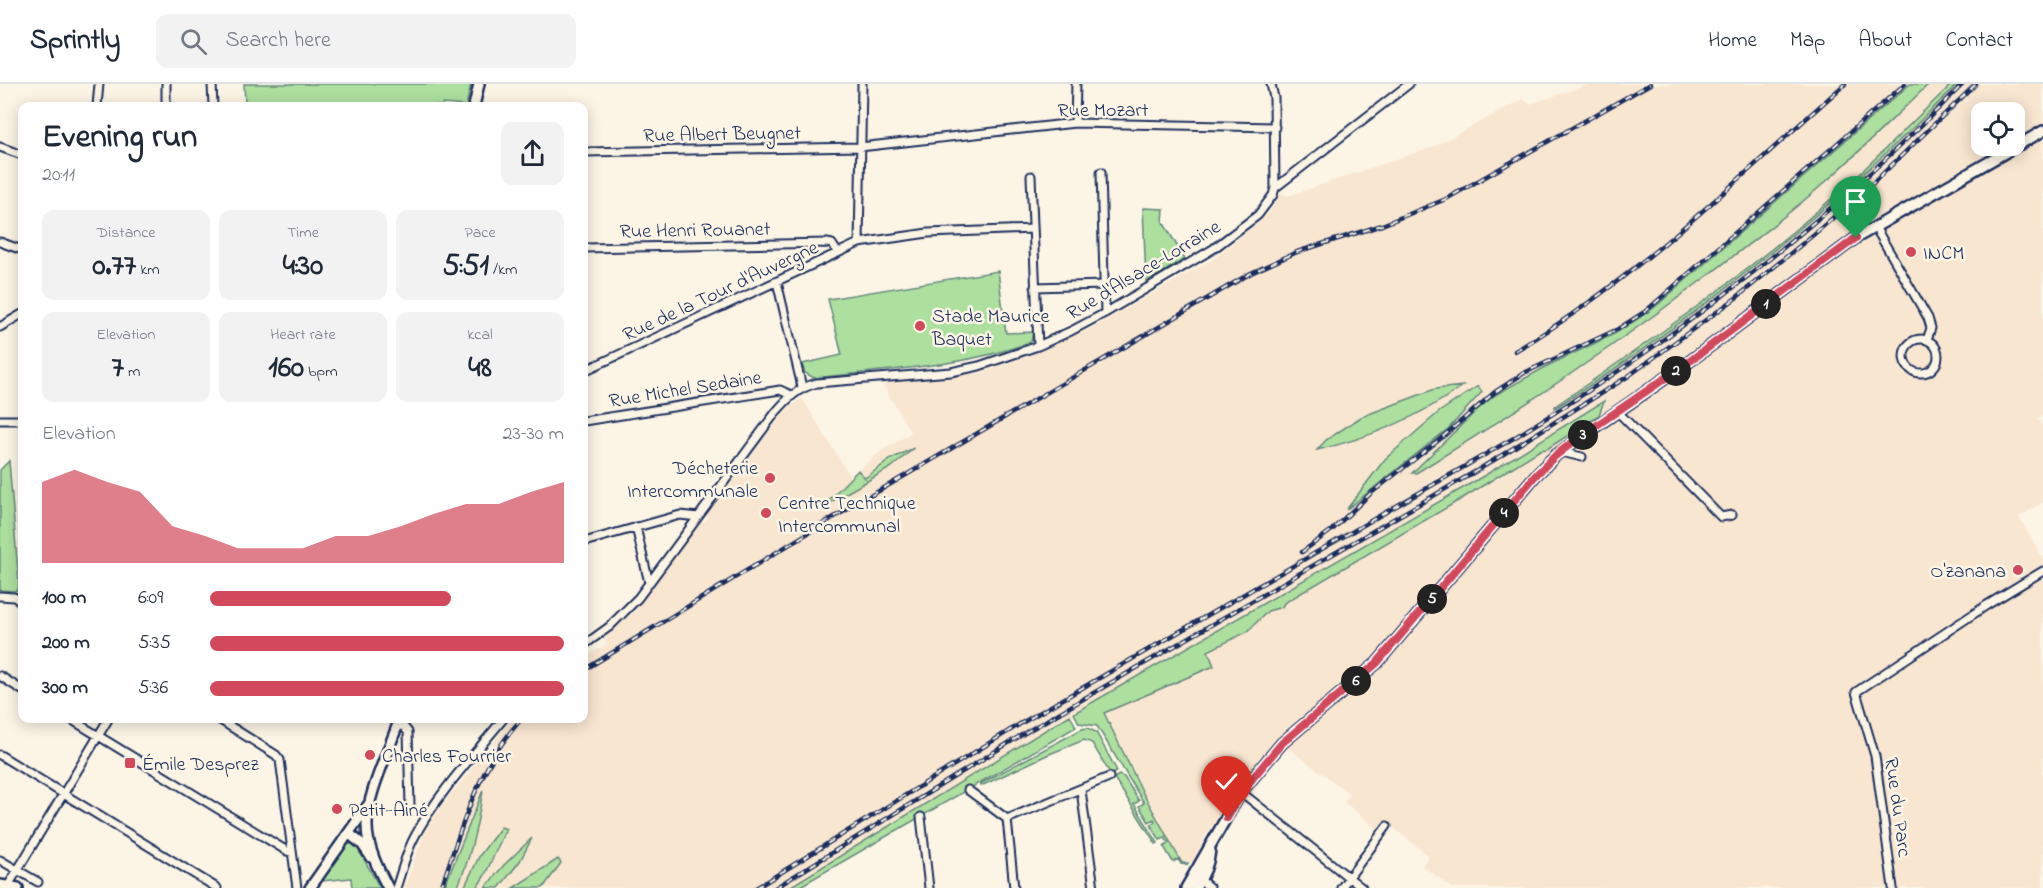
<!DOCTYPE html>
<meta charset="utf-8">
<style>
body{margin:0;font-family:"Indie Flower",sans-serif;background:#f2f2f3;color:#1f2937;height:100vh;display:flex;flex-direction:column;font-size:22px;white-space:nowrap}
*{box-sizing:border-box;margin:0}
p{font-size:20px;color:#747a83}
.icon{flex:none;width:33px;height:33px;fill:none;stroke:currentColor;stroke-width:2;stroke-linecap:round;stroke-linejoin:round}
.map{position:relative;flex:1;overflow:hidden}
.drawer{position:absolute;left:18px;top:18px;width:570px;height:621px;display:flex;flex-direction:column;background:#fff;border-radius:12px;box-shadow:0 3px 15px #0003}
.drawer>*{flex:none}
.fabs{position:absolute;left:1971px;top:18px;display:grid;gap:12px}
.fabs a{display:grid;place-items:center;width:54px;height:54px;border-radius:12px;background:#fff;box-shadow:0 3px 15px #0003;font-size:30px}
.pin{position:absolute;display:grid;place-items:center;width:51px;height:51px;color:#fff;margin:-62px -26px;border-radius:50% 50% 50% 0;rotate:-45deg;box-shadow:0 0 6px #0007}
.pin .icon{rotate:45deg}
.km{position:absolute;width:30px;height:30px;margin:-15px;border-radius:50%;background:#222;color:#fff;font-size:16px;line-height:30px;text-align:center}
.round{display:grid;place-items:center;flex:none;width:63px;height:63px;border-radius:12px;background:#f2f2f3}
.headline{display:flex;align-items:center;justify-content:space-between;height:102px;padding:0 24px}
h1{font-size:33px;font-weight:700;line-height:45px}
.metrics{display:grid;grid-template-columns:repeat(3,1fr);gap:9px;height:102px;padding:6px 24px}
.metrics div{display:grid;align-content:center;border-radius:12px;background:#f2f2f3;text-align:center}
.metrics b{font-size:30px;font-weight:700}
.metrics small{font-size:16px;font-weight:400}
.metrics p{font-size:16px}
.chart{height:168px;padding:12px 24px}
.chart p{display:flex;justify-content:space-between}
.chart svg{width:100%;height:108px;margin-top:6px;fill:#d1495b;opacity:.7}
ul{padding:0 24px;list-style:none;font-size:20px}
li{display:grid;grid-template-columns:96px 72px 1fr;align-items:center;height:45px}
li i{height:15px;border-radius:8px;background:#d1495b}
header{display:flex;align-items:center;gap:36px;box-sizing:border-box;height:84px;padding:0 30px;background:#fff;border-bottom:2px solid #e0e1e3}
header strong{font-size:28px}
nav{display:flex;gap:33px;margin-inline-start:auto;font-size:21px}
.search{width:420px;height:54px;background:#f2f2f3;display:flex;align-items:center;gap:15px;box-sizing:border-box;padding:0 21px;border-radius:12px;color:#747a83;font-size:22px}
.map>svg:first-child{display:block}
.built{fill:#f9e6d1;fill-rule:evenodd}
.green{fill:#addf9f;stroke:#64877e;stroke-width:1.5}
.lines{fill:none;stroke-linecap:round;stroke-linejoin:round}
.street-casing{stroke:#1b2f5e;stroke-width:11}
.secondary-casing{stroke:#1b2f5e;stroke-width:14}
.street{stroke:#fcf5e5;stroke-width:7}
.secondary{stroke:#fcf5e5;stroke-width:9}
.rail-casing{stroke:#1b2f5e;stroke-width:4.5}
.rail{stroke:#fcf5e5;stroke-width:2;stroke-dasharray:7;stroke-linecap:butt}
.route-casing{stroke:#fff;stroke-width:12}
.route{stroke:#d1495b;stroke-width:8}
.poi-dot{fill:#d1495b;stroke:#fcf5e5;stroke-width:2}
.labels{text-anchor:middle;stroke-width:5;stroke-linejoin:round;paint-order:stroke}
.street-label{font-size:20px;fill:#1b2f5e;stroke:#fcf5e5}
.poi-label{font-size:20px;fill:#1b2f5e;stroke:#fcf5e5;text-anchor:start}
</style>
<header>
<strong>Sprintly</strong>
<div class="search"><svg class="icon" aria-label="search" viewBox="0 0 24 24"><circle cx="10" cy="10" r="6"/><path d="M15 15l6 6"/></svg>Search here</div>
<nav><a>Home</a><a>Map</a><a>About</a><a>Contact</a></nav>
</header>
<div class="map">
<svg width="2043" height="804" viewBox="0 0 2043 804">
<rect width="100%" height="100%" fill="#fcf5e5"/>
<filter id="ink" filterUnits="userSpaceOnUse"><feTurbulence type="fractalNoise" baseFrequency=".0167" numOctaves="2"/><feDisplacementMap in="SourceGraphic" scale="12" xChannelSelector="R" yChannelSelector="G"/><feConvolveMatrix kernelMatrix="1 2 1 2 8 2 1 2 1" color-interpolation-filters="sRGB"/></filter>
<g filter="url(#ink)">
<!-- built -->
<path class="built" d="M1591,0H2043V331L2038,335L2043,341V418L2019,433L2043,474V804H1453L1422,782L1429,772L1386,738L1379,747L1344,718L1350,710L1277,656L1243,694L1205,753L1193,778L1182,779L1143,709L1100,622L1067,636L797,804H404L426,745L440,724L512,635L584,634V574L607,560L604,555L634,527L701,438H704L708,433L707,430L783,329L802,314L850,392L883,366L911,349L882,299L979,289L1031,271L1095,242L1213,175L1268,130L1281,109L1288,112L1433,63L1523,15L1529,20ZM1982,28H2014V62H1982Z"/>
<!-- green -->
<path class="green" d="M244,0H471L466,22L443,20L442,22L248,21L245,18Z
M1910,0H1929C1894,33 1860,68 1823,100C1786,133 1745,163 1706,193C1612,264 1517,328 1416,389H1412L1477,326L1495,311L1549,281L1616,249L1655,223Z
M1952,0H1958C1835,123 1701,231 1555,324V322C1660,251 1766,176 1860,89C1891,60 1921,29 1952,0Z
M1143,124L1164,125L1163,138L1185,175L1146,198Z
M998,187L1006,249L1033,248L1031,258C961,284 887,285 814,294L805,289L802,280L842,271L828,215Z
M1463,302C1418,334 1370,354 1317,366L1326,356L1361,333L1435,305Z
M1478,302L1482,308L1449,344L1346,426L1385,375L1439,328Z
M1604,317L1599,331L1547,365L1540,366L1463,414L1284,519L1282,523L1268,527L1247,548L1208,567L1214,582L1104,629L1143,709L1182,779H1188L1187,781L1181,780L1178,775L1173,778L1164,763L1169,759L1165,754L1160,756L1151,741L1155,738L1154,735L1149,738L1139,722L1144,719L1097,642L1079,639L1074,629L1487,390Z
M914,364L892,383L822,423L858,386L865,394L891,375Z
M9,377L19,500L18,507L16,506L15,507L0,506V386Z
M1070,631L1076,643L797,804H788Z
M1087,644L1096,648L1117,687L1111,691L1092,659L1084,656L1047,671L981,702L980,700L1082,645Z
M1119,691L1124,693L1139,717L1134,720L1158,759L1156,760L1114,694Z
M483,706C478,739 471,774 457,804H444Z
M501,743L506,745L485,791L477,804H464L480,771Z
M532,754L520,777L499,804H485L503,782Z
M348,760H353L358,765L380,804H352L351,794L321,797L344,763Z
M558,775L561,779L543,804H513Z"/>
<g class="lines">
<!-- street casing -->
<g class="street-casing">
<path id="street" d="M166,0V22
M212,0L213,22
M97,22L99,0
M1075,39L1076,0
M0,63L22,71
M584,68L860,63L1075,39L1275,43
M1101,88L1105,229
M1031,92L1038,262
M1275,104L1409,0
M1875,143L1928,234L1931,244L1927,256
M0,158L22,166
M859,159L862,0
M584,164L827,159L832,160L838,169
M777,198L802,303
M1035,203L1104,201
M0,243L22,230
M1904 272a17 17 0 1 1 34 0a17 17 0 1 1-34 0Z
M584,287L859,159L928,149L1033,145
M1617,327L1721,433L1732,431
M0,336H22
M584,337L780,306L791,311
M1561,368L1582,373
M636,443L649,499
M584,458L680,431L698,433
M0,512L14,513L22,518
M584,561L609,543L638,514L776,328C788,314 798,304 817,299L951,288L979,282L1038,262L1071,247L1105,229L1213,165L1258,131L1273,111L1275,104L1274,14L1271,0
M0,592L22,606
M69,634L287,767L292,768
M217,634L276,671L280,676L297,804
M399,637L408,648L410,722
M0,671L217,804
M968,706L1007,735
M1081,706L1094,804
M1241,708L1362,804
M921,733L929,804
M1007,735L1109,693
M1007,735L1014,804
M0,776L38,798
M1198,794L1210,804
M8,802L109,634
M396,804C402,787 406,768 415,752C438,709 473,672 504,634
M1341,804L1387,742
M1893,804L1875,672L1856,608L1987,521L2043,487"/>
</g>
<!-- secondary casing -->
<g class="secondary-casing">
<path id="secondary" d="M474,22L479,0
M352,752L362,760L371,773
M0,801L18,804
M310,804L369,720
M388,804C378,785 367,763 367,742C366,711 390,665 400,634
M1186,804L1241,708L1282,659L1377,579L1535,392L1555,372L1582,352L1686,280L1856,154L2043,47
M1195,804C1204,792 1209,780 1210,766"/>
</g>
<!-- street -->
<use href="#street" class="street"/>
<!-- secondary -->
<use href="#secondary" class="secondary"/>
<!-- rail casing -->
<g class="rail-casing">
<path id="rail" d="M1515,267C1636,196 1740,92 1845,0
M1302,468L1332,446L1370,410L1439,356L1495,308L1524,289L1618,245L1646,227L1905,0
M584,586L831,435L1251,189L1297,168L1382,141L1446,115L1650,0
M441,804C463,740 476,686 522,634
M756,804L1020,640L1512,355C1676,256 1828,137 1963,0
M775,804L1028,647L1478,386L1627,293L1736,214L1813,151L1872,100L1976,0"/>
</g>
<!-- rail -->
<use href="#rail" class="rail"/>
</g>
</g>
<g class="lines" filter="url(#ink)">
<!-- route casing -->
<g class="route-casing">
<path id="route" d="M1227,734L1241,708L1282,659L1377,579L1535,392L1555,372L1581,352L1686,280L1856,154"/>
</g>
<!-- route -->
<use href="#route" class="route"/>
</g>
<!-- markers -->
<g class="poi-dot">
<circle cx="1911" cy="168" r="6"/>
<circle cx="920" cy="242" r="6"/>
<circle cx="770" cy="394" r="6"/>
<circle cx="766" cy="429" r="6"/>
<circle cx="2018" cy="486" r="6"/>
<circle cx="370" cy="671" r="6"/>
<rect x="124" y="673" width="12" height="12" rx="3"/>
<circle cx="337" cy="725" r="6"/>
</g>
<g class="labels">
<!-- street labels -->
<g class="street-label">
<text x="1103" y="32">Rue Mozart</text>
<text transform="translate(722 49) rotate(-1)" y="7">Rue Albert Beugnet</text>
<text transform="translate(695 145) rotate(-1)" y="7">Rue Henri Rouanet</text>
<text transform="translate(1143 185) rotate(-31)" y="7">Rue d'Alsace-Lorraine</text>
<text transform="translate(720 206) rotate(-25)" y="7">Rue de la Tour d'Auvergne</text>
<text transform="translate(685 304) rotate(-9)" y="7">Rue Michel Sedaine</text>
<text transform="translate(1899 723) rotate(82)" y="7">Rue du Parc</text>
</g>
<!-- poi labels -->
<g class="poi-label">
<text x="1923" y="175">INCM</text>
<text x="932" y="238">Stade Maurice<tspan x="932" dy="23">Baquet</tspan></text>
<text x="758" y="390" text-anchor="end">Décheterie<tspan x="758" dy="23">Intercommunale</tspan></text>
<text x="778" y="425">Centre Technique<tspan x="778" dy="23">Intercommunal</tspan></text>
<text x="2006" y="493" text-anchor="end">O'zanana</text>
<text x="382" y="678">Charles Fourrier</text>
<text x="142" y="686">Émile Desprez</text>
<text x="349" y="732">Petit-Ainé</text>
</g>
</g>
</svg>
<div class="fabs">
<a><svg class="icon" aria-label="locate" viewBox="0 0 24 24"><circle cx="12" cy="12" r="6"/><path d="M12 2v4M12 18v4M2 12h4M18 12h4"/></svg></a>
</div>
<div class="pin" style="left:1856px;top:154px;background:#1e9e55"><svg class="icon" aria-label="arrive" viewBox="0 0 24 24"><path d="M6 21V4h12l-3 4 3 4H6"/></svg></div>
<div class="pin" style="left:1227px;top:734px;background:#d93025"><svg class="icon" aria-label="check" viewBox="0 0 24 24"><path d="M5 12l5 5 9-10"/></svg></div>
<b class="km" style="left:1766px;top:220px">1</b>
<b class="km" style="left:1676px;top:287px">2</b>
<b class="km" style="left:1583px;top:351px">3</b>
<b class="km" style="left:1504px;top:429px">4</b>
<b class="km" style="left:1432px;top:515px">5</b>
<b class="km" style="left:1356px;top:597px">6</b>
<section class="drawer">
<div class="headline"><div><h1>Evening run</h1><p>20:11</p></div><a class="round"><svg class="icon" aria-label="share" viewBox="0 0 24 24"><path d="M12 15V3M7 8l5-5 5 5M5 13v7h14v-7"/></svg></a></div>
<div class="metrics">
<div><p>Distance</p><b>0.77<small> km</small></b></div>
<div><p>Time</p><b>4:30</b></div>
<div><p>Pace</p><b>5:51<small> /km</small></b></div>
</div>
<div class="metrics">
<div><p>Elevation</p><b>7<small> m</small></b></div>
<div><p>Heart rate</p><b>160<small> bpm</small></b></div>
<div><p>kcal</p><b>48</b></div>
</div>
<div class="chart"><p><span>Elevation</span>23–30 m</p>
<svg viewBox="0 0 160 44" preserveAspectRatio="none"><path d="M0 44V11L10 6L20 11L30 15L40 29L50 33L60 38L70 38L80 38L90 33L100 33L110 29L120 24L130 20L140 20L150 15L160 11V44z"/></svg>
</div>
<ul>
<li><b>100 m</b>6:09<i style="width:68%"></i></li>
<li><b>200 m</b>5:35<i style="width:100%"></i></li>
<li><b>300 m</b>5:36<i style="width:100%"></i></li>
</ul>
</section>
</div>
